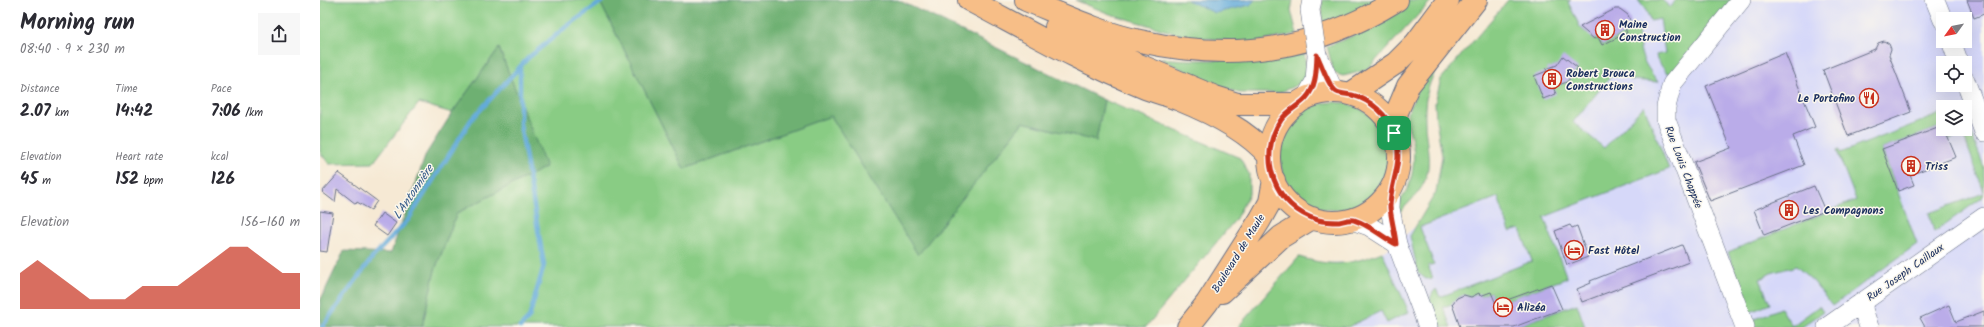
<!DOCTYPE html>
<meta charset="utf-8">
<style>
body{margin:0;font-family:Kalam,sans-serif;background:#f7f7f7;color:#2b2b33;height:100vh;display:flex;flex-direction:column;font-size:15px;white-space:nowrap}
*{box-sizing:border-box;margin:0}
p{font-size:13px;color:#7c7c81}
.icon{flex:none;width:22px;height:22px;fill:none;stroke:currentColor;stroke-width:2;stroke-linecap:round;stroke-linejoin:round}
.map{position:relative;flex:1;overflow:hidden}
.details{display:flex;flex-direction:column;background:#fff;width:320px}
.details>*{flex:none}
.needle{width:26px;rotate:237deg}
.tools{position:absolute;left:1616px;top:12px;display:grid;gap:8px}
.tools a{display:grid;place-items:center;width:36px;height:36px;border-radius:0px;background:#fff;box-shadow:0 4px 16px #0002;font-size:20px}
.pin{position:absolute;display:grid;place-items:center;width:34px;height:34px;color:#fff;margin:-17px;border-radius:8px;box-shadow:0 2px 6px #0006}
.round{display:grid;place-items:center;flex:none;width:42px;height:42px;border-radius:0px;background:#f7f7f7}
.head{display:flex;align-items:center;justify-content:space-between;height:68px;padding:0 20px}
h1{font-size:22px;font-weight:700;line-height:30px}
.figures{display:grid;grid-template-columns:repeat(3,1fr);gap:6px;height:68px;padding:4px 20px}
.figures div{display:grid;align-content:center}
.figures b{font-size:17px;font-weight:700}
.figures small{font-size:11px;font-weight:400}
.figures p{font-size:11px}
.chart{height:112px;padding:8px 20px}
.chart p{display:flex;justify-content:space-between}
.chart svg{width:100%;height:72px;margin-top:4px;fill:#c8321e;opacity:.7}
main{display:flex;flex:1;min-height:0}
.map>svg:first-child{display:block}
.built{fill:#d6d8f9;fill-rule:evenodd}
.green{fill:#89cc84;stroke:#527e71}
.forest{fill:#6eb072;stroke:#447068}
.water{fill:#63abda;stroke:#3f6d9c}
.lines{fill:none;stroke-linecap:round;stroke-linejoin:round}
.stream{stroke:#63abda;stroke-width:4.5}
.building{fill:#baace9}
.minor-casing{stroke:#687087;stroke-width:20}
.major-casing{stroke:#687087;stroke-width:24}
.minor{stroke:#fff;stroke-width:19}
.major{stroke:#f7be87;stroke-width:22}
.minor-bridge-casing{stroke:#687087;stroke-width:20;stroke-linecap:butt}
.minor-bridge{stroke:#fff;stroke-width:19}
.route-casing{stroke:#fff;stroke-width:8}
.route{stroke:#c8321e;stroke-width:5}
.labels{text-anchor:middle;stroke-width:3;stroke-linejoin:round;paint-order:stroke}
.poi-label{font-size:11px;font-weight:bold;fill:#1b2f5e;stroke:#fbf7ec;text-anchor:start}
.street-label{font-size:11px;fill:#1b2f5e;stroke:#fbf7ec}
.water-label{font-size:12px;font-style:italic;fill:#345a89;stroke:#fbf7ec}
</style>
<main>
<section class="details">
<div class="head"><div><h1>Morning run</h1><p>08:40 · 9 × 230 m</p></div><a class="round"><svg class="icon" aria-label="share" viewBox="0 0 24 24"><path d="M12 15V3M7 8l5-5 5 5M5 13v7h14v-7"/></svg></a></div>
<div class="figures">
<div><p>Distance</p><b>2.07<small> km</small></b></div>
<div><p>Time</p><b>14:42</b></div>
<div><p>Pace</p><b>7:06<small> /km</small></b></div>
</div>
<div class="figures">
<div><p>Elevation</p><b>45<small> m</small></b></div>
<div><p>Heart rate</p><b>152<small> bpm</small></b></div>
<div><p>kcal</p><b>126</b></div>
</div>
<div class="chart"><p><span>Elevation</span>156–160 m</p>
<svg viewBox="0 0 160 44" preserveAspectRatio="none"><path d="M0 44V22L10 14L20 22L30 30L40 38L50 38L60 38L70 30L80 30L90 30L100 22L110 14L120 6L130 6L140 14L150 22L160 22V44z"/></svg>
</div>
</section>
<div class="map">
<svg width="1664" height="327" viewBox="0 0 1664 327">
<rect width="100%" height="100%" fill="#fbf7ec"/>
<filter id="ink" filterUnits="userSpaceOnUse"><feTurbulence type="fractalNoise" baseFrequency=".025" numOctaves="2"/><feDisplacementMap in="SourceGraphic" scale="8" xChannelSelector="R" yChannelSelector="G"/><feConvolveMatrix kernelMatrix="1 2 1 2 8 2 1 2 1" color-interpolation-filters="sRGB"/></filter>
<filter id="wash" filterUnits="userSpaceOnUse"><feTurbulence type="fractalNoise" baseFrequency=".012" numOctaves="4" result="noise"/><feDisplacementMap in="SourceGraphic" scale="16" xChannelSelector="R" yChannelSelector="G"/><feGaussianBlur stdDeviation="0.9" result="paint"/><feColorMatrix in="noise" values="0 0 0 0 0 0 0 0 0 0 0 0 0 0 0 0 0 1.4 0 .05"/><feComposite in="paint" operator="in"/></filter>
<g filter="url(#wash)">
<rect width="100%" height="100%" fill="#f6e9d4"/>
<!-- built -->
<path class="built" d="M1188,0H1664V327H918L979,257L1001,263L1037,262L1071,248L1098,224L1116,192L1122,156L1116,120L1117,96ZM1623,19H1645V41H1623ZM1623,63H1645V85H1623ZM1623,107H1645V129H1623Z"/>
<!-- green -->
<path class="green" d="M0,0H279L364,169L511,116L598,254L703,122L776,141L784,100L920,158L929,174V194L915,220L826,327H102L115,270L137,213L225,167L179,48L132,113L99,103L53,163L9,164L0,152Z
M755,0H973L971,10L977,34L932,43L865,36L790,14Z
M1002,0H1057L1042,10L1003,24Z
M1090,0H1112L1047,70L1023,76L1014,73L1007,46C1037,36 1065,20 1090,0Z
M1188,0H1251L1248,2L1260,27L1274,39L1278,37L1282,45L1318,28C1320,56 1321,59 1338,82L1311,80L1296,70L1253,122L1284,148L1324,106L1349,169L1224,217L1247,278L1176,304L1171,292L1160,296L1159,294L1151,297L1144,295L1137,298L1132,304L1123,307L1131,327H1119C1114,314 1104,300 1116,289L1120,297L1212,261L1200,229L1190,232L1178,197L1100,227L1114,264L1108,266L1113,278L1106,279L1098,273L1090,236L1116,192L1122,156L1116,120L1115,103L1121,79Z
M1318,0H1342L1350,7L1356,0H1414L1354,73H1347L1337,60L1336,55L1345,53L1340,19L1330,21L1327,12Z
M984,52L987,73L984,82L958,93H919L886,81L839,58C891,63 934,58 984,52Z
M1116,70C1107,86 1104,103 1105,121C1105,139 1111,156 1107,174C1104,190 1089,202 1078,214L1077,207C1081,199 1088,190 1090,182C1096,162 1095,139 1085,121L1099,85Z
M960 156a54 54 0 1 1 108 0a54 54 0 1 1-108 0Z
M1623,113V126L1562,149L1597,244L1512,306L1494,282L1476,266L1451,273L1440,279L1450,304L1428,313L1408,252L1536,200L1517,151L1519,150L1520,153Z
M1645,117L1664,167V192L1643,134L1629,139L1625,129H1645Z
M1664,193L1662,198L1614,232L1609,213Z
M1062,252L1089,312L1067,323L1061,311L1028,327H918L979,257C1013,267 1030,265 1062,252Z
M1257,304L1265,327H1194Z
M1499,306L1503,312L1482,327H1433L1430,321L1461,308L1472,326Z"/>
<!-- forest -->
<path class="forest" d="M279,0H578L784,100L776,141L703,122L598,255L511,116L364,169Z
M179,48L226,167L137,213L115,270L102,327H0V301L24,251L71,253L106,154L132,113Z"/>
<!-- water -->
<path class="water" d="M867,0H935L930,5L895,13Z"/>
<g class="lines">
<!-- stream -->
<path class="stream" d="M200,67V124L224,265L209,318L200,327
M2,327L53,257L88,220L151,120L208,58L246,27L284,0"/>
</g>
<g id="blocks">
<!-- building -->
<path class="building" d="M1647,0H1664V14L1654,18Z
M1295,9H1300L1308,15L1311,23L1304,26L1307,33L1282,45L1278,37L1274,39L1260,27Z
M1564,41L1569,44L1571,49L1569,55L1591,112L1528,136L1503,70L1555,49L1558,43Z
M1465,53L1495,127L1473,136L1484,165L1390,201L1374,162L1411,148L1386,86Z
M1243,56L1258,68L1247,82L1233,87L1236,94L1223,99L1214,76L1227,71L1226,69L1237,65Z
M1623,126L1636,157L1590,175L1594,185L1578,191L1562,149Z
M20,172L19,173L57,201L51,210L37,202L36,204L17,189L15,202L2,192Z
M1494,186L1505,211L1444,235L1434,210Z
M0,211L13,213L7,252L0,251Z
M62,213L76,223L67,236L53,226Z
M1250,225L1252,228L1257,226L1268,257L1247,265L1235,231Z
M1362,245L1369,262L1262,302L1257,289L1271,283L1270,281Z
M1231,284L1242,309L1194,327H1140L1132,304L1137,298L1144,295L1151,297L1159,293L1160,296L1171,292L1176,304Z
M1629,305L1636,322L1664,311V327H1605L1600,318Z"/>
</g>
</g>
<g filter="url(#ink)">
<use href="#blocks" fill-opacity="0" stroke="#687087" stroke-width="1"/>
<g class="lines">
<!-- minor casing -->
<g class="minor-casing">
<path id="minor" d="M992,0L990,10L992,24
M1421,0L1352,84L1346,107V120L1425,327
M1615,0L1623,20
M1631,41L1639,63
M998,56L1011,85L1017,92
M1645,80L1664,132
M985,99L995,81L997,55
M1071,188L1070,208L1077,244L1108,327
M1032,220L1049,226L1077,244
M1541,303L1549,327
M1507,327L1664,217"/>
</g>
<!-- major casing -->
<g class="major-casing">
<path id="major" d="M649,0C706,30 763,63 823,87C835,92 848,95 860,100C892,113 927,130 949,156
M706,0C743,15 781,33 820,41C913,62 995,51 1077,0
M736,27L807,60L895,97L917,104H977
M949 157a65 65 0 1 1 130 0a65 65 0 1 1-130 0Z
M1030,94L1076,63L1096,43L1128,0
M1074,133L1077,112L1088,86L1156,0
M902,292L961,237L992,218
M868,327L887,303L940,220L950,202L954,180"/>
</g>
<!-- minor -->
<use href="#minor" class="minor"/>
<!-- major -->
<use href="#major" class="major"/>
<!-- minor-bridge casing -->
<g class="minor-bridge-casing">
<path id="minor-bridge" d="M992,24L997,55"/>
</g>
<!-- minor-bridge -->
<use href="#minor-bridge" class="minor-bridge"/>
</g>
</g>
<g class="lines" filter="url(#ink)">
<!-- route casing -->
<g class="route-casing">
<path id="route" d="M997,55C1001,63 1009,88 1017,92C1021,94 1028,94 1032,95C1051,100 1067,114 1074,133C1085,162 1070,180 1070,207C1071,219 1075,232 1076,244C1062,237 1050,225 1034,220C1029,219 1024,221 1019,222C1012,222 1005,222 998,220C955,208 936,157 961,120C969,109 979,106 986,98C997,86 996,70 997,55Z"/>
</g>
<!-- route -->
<use href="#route" class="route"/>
</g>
<!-- icons -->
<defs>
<g id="building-ring" transform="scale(1)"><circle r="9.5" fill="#fbf7ec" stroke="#c8321e" stroke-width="1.5"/><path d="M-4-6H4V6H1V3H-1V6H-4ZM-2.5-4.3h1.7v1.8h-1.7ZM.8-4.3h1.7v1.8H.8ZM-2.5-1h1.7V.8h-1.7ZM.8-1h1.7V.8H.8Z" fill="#c8321e"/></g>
<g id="restaurant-ring" transform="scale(1)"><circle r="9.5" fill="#fbf7ec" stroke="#c8321e" stroke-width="1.5"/><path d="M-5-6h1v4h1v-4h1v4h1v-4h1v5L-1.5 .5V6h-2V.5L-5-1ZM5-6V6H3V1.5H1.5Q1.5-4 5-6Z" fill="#c8321e"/></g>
<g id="hotel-ring" transform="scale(1)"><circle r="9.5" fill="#fbf7ec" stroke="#c8321e" stroke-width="1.5"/><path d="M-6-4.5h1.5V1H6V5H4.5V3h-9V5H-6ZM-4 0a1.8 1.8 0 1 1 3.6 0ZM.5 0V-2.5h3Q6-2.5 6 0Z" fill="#c8321e"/></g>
</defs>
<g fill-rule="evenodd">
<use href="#building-ring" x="1285" y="30"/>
<use href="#building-ring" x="1232" y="79"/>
<use href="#restaurant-ring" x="1549" y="98"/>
<use href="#building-ring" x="1591" y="166"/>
<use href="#building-ring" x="1469" y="210"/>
<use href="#hotel-ring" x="1254" y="250"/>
<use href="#hotel-ring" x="1183" y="307"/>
</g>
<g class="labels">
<!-- poi labels -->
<g class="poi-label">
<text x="1299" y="28">Maine<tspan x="1299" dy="13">Construction</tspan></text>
<text x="1246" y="77">Robert Brouca<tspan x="1246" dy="13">Constructions</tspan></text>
<text x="1535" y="102" text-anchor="end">Le Portofino</text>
<text x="1605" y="170">Triss</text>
<text x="1483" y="214">Les Compagnons</text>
<text x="1268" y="254">Fast Hôtel</text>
<text x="1197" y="311">Alizéa</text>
</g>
<!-- street labels -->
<g class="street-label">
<text transform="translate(1364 167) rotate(69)" y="4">Rue Louis Chappée</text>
<text transform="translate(918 253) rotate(-58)" y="4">Boulevard de Maule</text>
<text transform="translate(1585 272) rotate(-35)" y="4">Rue Joseph Caillaux</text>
</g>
<!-- water labels -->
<g class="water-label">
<text transform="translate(93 192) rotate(-56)" y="4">L'Antonnière</text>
</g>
</g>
</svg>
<div class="tools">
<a><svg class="needle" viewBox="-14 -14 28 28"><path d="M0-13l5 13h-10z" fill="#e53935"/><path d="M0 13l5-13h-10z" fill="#7c7c81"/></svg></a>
<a><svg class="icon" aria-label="locate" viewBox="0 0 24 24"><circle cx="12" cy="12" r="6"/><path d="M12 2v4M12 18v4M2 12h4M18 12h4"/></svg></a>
<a><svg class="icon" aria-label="layers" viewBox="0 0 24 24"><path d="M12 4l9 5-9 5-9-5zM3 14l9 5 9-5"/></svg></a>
</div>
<div class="pin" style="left:1074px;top:133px;background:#1e9e55"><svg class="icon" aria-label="arrive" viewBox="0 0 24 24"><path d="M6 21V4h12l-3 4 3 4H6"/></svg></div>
</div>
</main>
